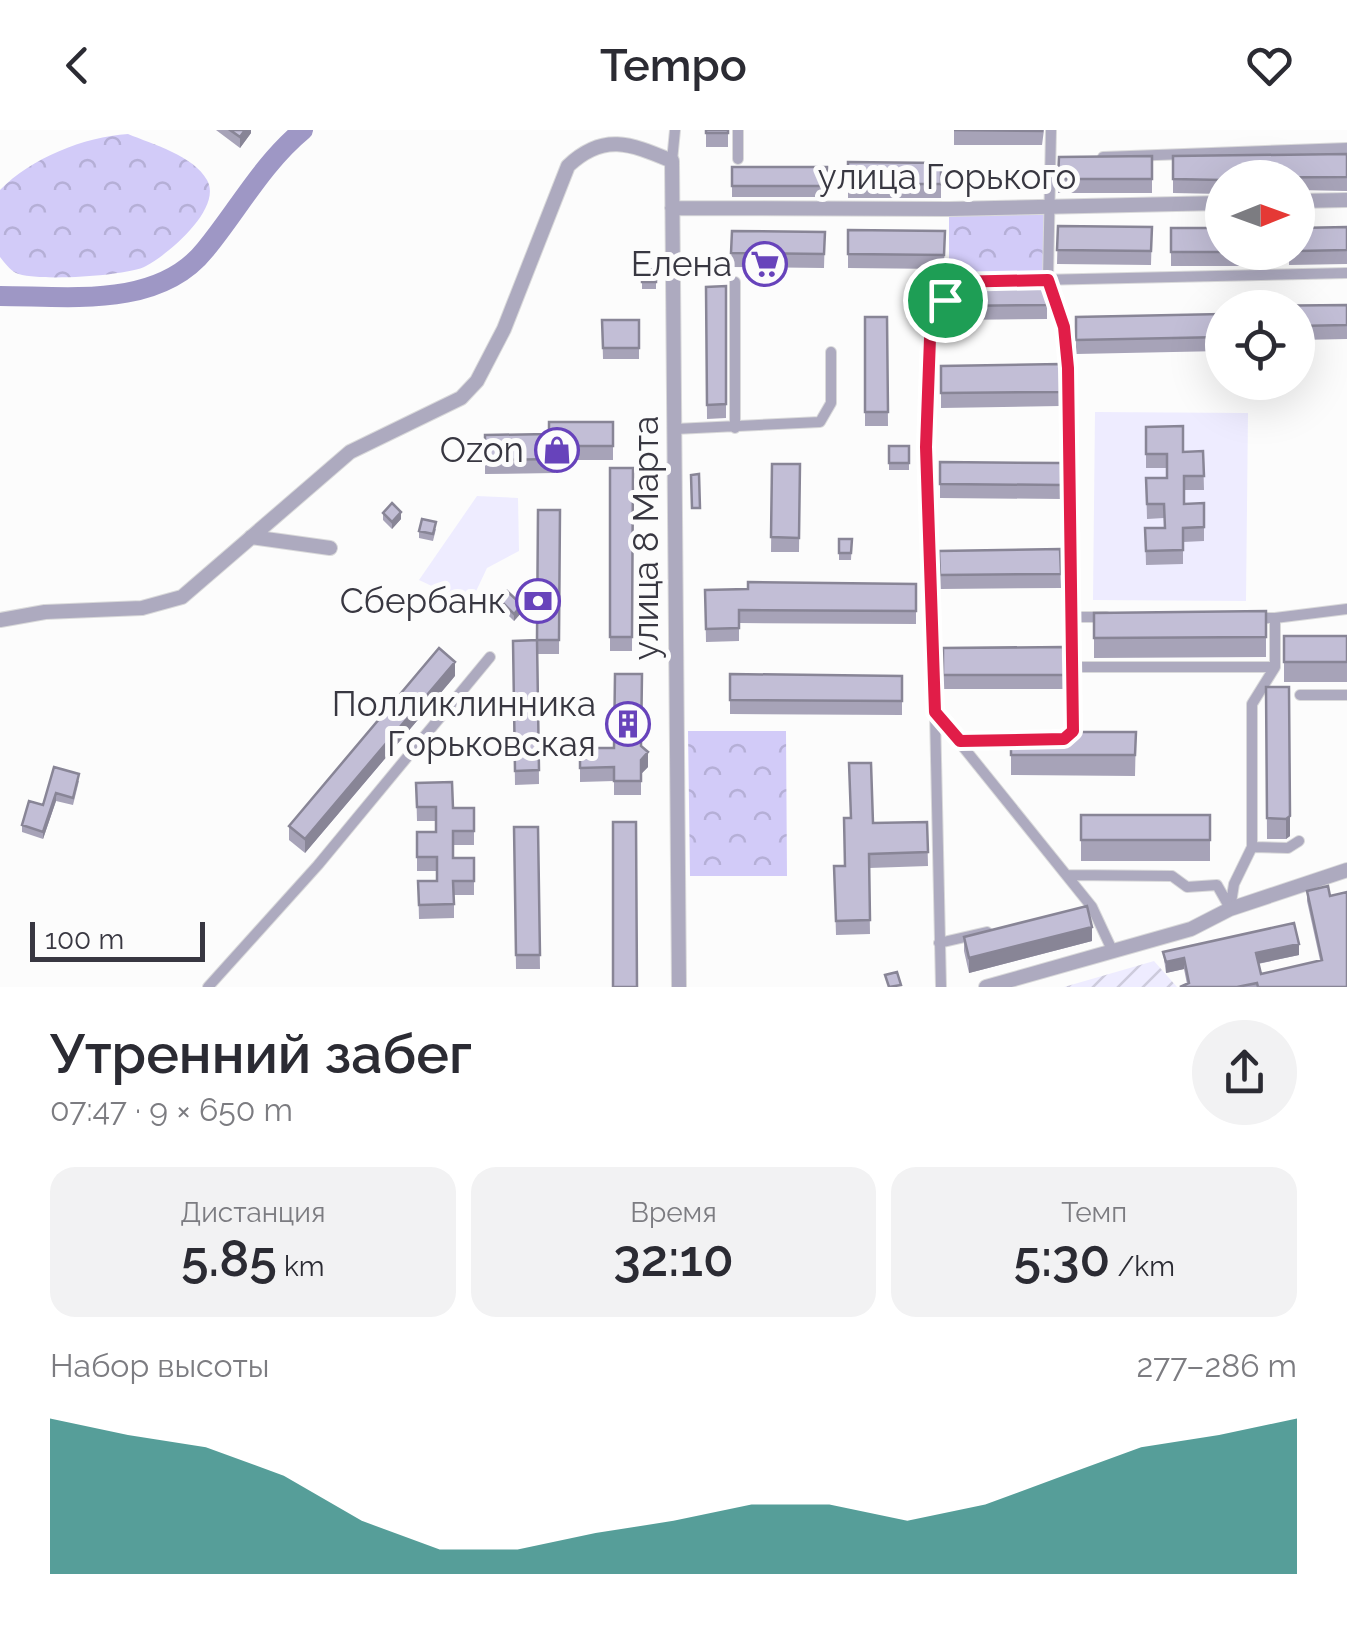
<!DOCTYPE html>
<html lang="ru">
<meta charset="utf-8">
<style>
body{margin:0;font-family:Raleway,sans-serif;background:#f2f2f3;color:#2b2b33;height:100vh;display:flex;flex-direction:column;font-size:38px;white-space:nowrap}
*{box-sizing:border-box;margin:0}
p{font-size:32px;color:#7c7c81}
.icon{flex:none;width:55px;height:55px;fill:none;stroke:currentColor;stroke-width:2;stroke-linecap:round;stroke-linejoin:round}
.map{position:relative;height:857px;overflow:hidden}
.side{display:flex;flex-direction:column;background:#fff;flex:1}
.side>*{flex:none}
.needle{width:65px;rotate:89deg}
.controls{position:absolute;left:1205px;top:30px;display:grid;gap:20px}
.controls a{display:grid;place-items:center;width:110px;height:110px;border-radius:50%;background:#fff;box-shadow:0 10px 40px #0002;font-size:50px}
.scale{position:absolute;left:30px;bottom:25px;width:175px;box-sizing:border-box;padding-left:10px;border:5px solid #383741;border-top:0;font-size:28px;line-height:35px;white-space:nowrap;color:#383741;-webkit-text-stroke:8px #fcfcfc;paint-order:stroke}
.pin{position:absolute;display:grid;place-items:center;width:85px;height:85px;color:#fff;margin:-42px;border:5px solid #fff;border-radius:50%;box-shadow:0 2px 10px #0007}
.round{display:grid;place-items:center;flex:none;width:105px;height:105px;border-radius:52px;background:#f2f2f3}
.overview{display:flex;align-items:center;justify-content:space-between;height:170px;padding:0 50px}
h1{font-size:55px;font-weight:600;line-height:75px}
.metrics{display:grid;grid-template-columns:repeat(3,1fr);gap:15px;height:170px;padding:10px 50px}
.metrics div{display:grid;align-content:center;border-radius:25px;background:#f2f2f3;text-align:center}
.metrics b{font-size:50px;font-weight:600}
.metrics small{font-size:28px;font-weight:400}
.metrics p{font-size:28px}
.chart{height:280px;padding:20px 50px}
.chart p{display:flex;justify-content:space-between}
.chart svg{width:100%;height:180px;margin-top:10px;fill:#0f766e;opacity:.7}
header{display:flex;justify-content:space-between;align-items:center;height:130px;padding:0 50px;background:#fff;font-size:45px;font-weight:600}
.map>svg:first-child{display:block}
.built{fill:#eeecff}
.industrial{fill:url(#industrial-furrows)}
.forest{fill:url(#forest-crowns)}
.lines{fill:none;stroke-linecap:round;stroke-linejoin:round}
.river{stroke:#9e97c5;stroke-width:20}
.minor-casing{stroke:#d9d9da;stroke-width:12}
.tertiary-casing{stroke:#d9d9da;stroke-width:16}
.minor{stroke:#adaabf;stroke-width:10}
.tertiary{stroke:#adaabf;stroke-width:14}
.wall{fill:#a7a3b8}
.shaded-wall{fill:#888596}
.building{fill:#c2bed6;stroke:#888596;stroke-width:2.5}
.route-casing{stroke:#fff;stroke-width:20}
.route{stroke:#e11d48;stroke-width:12}
.labels{text-anchor:middle;stroke-width:10;stroke-linejoin:round;paint-order:stroke}
.street-label{font-size:35px;fill:#383741;stroke:#fcfcfc}
.poi-label{font-size:35px;fill:#383741;stroke:#fcfcfc;text-anchor:end}
</style>
<header><svg class="icon" aria-label="back" viewBox="0 0 24 24"><path d="M15 5l-7 7 7 7"/></svg>Tempo<svg class="icon" aria-label="heart" viewBox="0 0 24 24"><path d="M12 20l-8-8c-3-5 5-10 8-4 3-6 11-1 8 4z"/></svg></header>
<div class="map">
<svg width="1347" height="857" viewBox="0 0 1347 857">
<defs>
<pattern id="industrial-furrows" width="10" height="10" patternUnits="userSpaceOnUse" patternTransform="scale(2.5)"><rect width="10" height="10" fill="#eeecff"/><path d="M-1 1l2-2M0 10L10 0M9 11l2-2" fill="none" stroke="#cdcbdc"/></pattern>
<pattern id="forest-crowns" width="20" height="18" patternUnits="userSpaceOnUse" patternTransform="scale(2.5)"><rect width="20" height="18" fill="#d2cbf8"/><path d="M2 6a3 3 0 1 1 6 0M12 15a3 3 0 1 1 6 0" fill="none" stroke="#b5afd6"/></pattern>
</defs>
<rect width="100%" height="100%" fill="#fcfcfc"/>
<!-- built -->
<path class="built" d="M1095,282L1248,283L1246,471L1093,470Z
M477,366L518,368L519,421L487,438L470,474L419,450Z"/>
<!-- industrial -->
<path class="industrial" d="M1154,831L1177,857H1064Z"/>
<!-- forest -->
<path class="forest" d="M128,4C152,14 194,26 207,50C223,78 169,124 146,136C129,146 34,152 16,143C10,140 4,132 0,127V60C31,28 84,7 128,4Z
M1048,77V149L949,152V79Z
M688,601H786L787,746H690Z"/>
<g class="lines">
<!-- river -->
<path class="river" d="M0,166C67,166 158,179 205,120C238,80 262,34 303,0"/>
<!-- minor casing -->
<g class="minor-casing">
<path id="minor" d="M1051,0L1048,149L1064,197L1069,238L1075,572L1073,601L1065,608
M1103,27L1347,18
M738,29V0
M672,31L675,0
M735,298V152
M675,299L820,292L831,273V222
M1071,487H1106
M1275,488L1347,479
M1073,537H1275V488H1253
M1300,565H1347
M935,583L941,857
M960,611L1024,610
M1252,717L1288,718L1299,711
M1068,745L1172,746L1187,757L1217,755L1230,778
M1230,779L1234,754L1252,717V574L1275,537
M939,813L987,802
M1113,822L1092,777L935,582L926,317L931,208L941,188L949,152L1347,143
M208,857L318,735L490,527"/>
</g>
<!-- tertiary casing -->
<g class="tertiary-casing">
<path id="tertiary" d="M1298,71L1347,70
M672,78L949,79L1222,73
M251,407L330,418
M0,490L45,482L142,478L182,467L350,322L461,268L477,251L504,199L568,36C604,2 631,14 672,31L679,857
M986,857L1191,799L1230,779L1347,740"/>
</g>
<!-- minor -->
<use href="#minor" class="minor"/>
<!-- tertiary -->
<use href="#tertiary" class="tertiary"/>
</g>
<!-- wall -->
<path class="wall" d="M216,0H251V3L240,18Z
M706,0H728V17H706Z
M954,0H1044L1042,15H954Z
M1347,24V61L1298,60V48H1222V64L1173,63V26Z
M1152,26V63H1058L1059,27Z
M848,32L941,33V68H848Z
M732,37H827V67H732Z
M1058,96L1152,97L1151,135L1057,134Z
M1347,97V134L1289,135V122H1298V98Z
M1171,98L1267,122V136H1171Z
M848,100L945,101L944,139L848,138Z
M732,101L825,102L824,138L731,137Z
M642,139H656V159H642Z
M726,156V288L707,289L706,157Z
M954,157L1047,175V189L954,190Z
M1347,175V209L1298,210V178Z
M1222,184V221L1076,224V187Z
M865,187H887L888,296H865Z
M602,190H639V229H603Z
M1060,234V276L941,278V236Z
M613,292V330H555V343L485,344V305L549,304Z
M1146,297L1183,322L1203,321L1204,360H1184V374L1204,373V411L1183,412V434L1146,435L1145,398H1165L1164,388L1147,389L1146,348H1167V338H1146Z
M889,316H909V340H889Z
M940,332L1061,333L1062,369L940,368Z
M772,334H800L799,422H771Z
M610,338H633L632,521H610Z
M560,380L559,524H538L539,654L515,655L513,511L537,510Z
M383,383L401,389L392,399L383,390Z
M436,399L433,411L419,408V401Z
M839,409H852L851,430H839Z
M1060,419L1061,458L940,459L939,421Z
M916,454V494L739,493V511L706,512L705,460Z
M499,469L522,482L514,491L499,476Z
M1266,481V527L1094,528V483Z
M1284,506H1347V552H1284Z
M1063,517L1064,559H943V518Z
M730,544L902,546V585L730,584Z
M455,546L305,723L289,710V696Z
M1266,557L1290,706L1286,709H1267Z
M1011,602H1136L1135,646L1011,645Z
M641,616L648,637L641,644V665H614V651L580,652V618Z
M54,637L79,651L73,675L56,671L43,709L22,702V695L43,675Z
M416,653L453,678H474V715H453V728H474V765H454V788L419,789L418,751H437V741H417V702H436V691H417Z
M1081,685H1210V731H1081Z
M927,692L928,736L869,738L870,804L836,805L834,736H845L873,693Z
M514,697H538L540,839H516Z
M1307,761L1347,857H1180L1187,854L1184,839L1166,843L1163,822L1299,825L1258,834L1261,844L1320,830L1307,771Z
M964,807L1092,811L969,843L964,821Z"/>
<!-- shaded-wall -->
<path class="shaded-wall" d="M245,0H251V3L240,18V7Z
M401,382V389L392,399V392Z
M522,475V482L514,491V484Z
M455,532V546L305,723V709Z
M648,622V637L641,644V630Z
M56,663V671L43,709V702Z
M1290,686V706L1286,709V689Z
M1092,797V811L969,843V828Z
M1299,814V825L1256,834V823Z
M1184,828V839L1166,843V832Z"/>
<!-- building -->
<path class="building" d="M230,0H245L240,7Z
M706,0H728V3H706Z
M954,0H1042V1Z
M1347,24V47L1222,48V50L1173,49V26Z
M1152,26V49H1058L1059,27Z
M848,32L941,33V54H848Z
M732,37H827V56H732Z
M1058,96L1152,97L1151,121L1057,120Z
M1347,97V120L1298,121V98Z
M1171,98H1222V122H1171Z
M848,100L945,101L944,125L848,124Z
M732,101L825,102L824,124L731,123Z
M642,139H656V152H642Z
M1044,151L1047,175L954,176L955,152Z
M726,156V274L707,275L706,157Z
M1347,175V195L1298,196V178H1257V176Z
M1222,184V207L1076,210V187Z
M865,187H887L888,282H865Z
M602,190H639V218H603Z
M1060,234V262L941,263V236Z
M549,292H613V316H555V329L485,330V305L549,304Z
M1183,296V322L1203,321L1204,346H1184V374L1204,373V397L1183,398V420L1146,421L1145,398H1165L1164,374H1147L1146,348H1167V324H1146V297Z
M889,316H909V333H889Z
M940,332L1061,333L1062,355L940,354Z
M772,334H800L799,408L771,407Z
M610,338H633L632,507H610Z
M699,344L700,378H692L691,345Z
M392,373L401,382L392,392L383,383Z
M538,380H560L559,510H537Z
M422,389L436,392L433,404L419,401Z
M839,409H852L851,423H839Z
M1060,419L1061,444L940,445L939,421Z
M748,452L916,454V481L739,480V498L706,499L705,460L748,459Z
M507,461L522,475L514,484L499,469Z
M1266,481V507L1094,508V483Z
M1284,506H1347V532H1284Z
M537,510L539,640L515,641L513,511Z
M1063,517L1064,545H943V518Z
M439,518L455,532L305,709L289,696Z
M615,544H642L641,616L648,622L641,630V651H614V637L580,638V618H614Z
M730,544L902,546V571L730,570Z
M1266,557H1289L1290,686L1286,689L1267,688Z
M1011,602H1136L1135,625H1011Z
M849,633H871L873,693L927,692L928,722L869,724L870,790L836,791L834,736H845L844,688H851Z
M54,637L79,644L73,668L56,663L43,702L22,695L29,671L43,675Z
M452,652L453,678H474V701H453V728H474V751H453L454,774L419,775L418,751H437V727H417V702H436V677H417L416,653Z
M1081,685H1210V710H1081Z
M613,692H636L637,857H613Z
M514,697H538L540,825H516Z
M1328,756L1330,766L1347,762V857H1258L1257,853L1237,857H1180L1189,853L1184,828L1166,832L1163,822L1294,793L1299,814L1256,823L1261,844L1322,830L1307,761Z
M1087,776L1092,797L969,828L964,807Z
M897,842L901,855L889,857L885,845Z"/>
<g class="lines">
<!-- route casing -->
<g class="route-casing">
<path id="route" d="M1048,150L1064,197L1068,238L1073,601L1064,609L960,611L935,582L926,317L930,208L941,188L949,152Z"/>
</g>
<!-- route -->
<use href="#route" class="route"/>
</g>
<!-- icons -->
<defs>
<g id="supermarket-ring" transform="scale(2.25)"><circle r="9.5" fill="#fcfcfc" stroke="#6743bb" stroke-width="1.5"/><path d="M-6-5.5h2.5l.6 2H6L4.5 2H-2.5L-4.4-4H-6ZM-1.5 3.2a1.3 1.3 0 1 0 .1 0ZM3 3.2a1.3 1.3 0 1 0 .1 0Z" fill="#6743bb"/></g>
<g id="shop-ring" transform="scale(2.25)"><circle r="9.5" fill="#fcfcfc" stroke="#6743bb" stroke-width="1.5"/><path d="M-5-2.5h2.3a2.7 3.5 0 0 1 5.4 0H5L5.5 6h-11ZM-1.5-2.5h3a1.5 2.3 0 0 0-3 0Z" fill="#6743bb"/></g>
<g id="bank-ring" transform="scale(2.25)"><circle r="9.5" fill="#fcfcfc" stroke="#6743bb" stroke-width="1.5"/><path d="M-6-4H6V4H-6ZM0-2.3a2.3 2.3 0 1 0 0 4.6a2.3 2.3 0 1 0 0-4.6Z" fill="#6743bb"/></g>
<g id="building-ring" transform="scale(2.25)"><circle r="9.5" fill="#fcfcfc" stroke="#6743bb" stroke-width="1.5"/><path d="M-4-6H4V6H1V3H-1V6H-4ZM-2.5-4.3h1.7v1.8h-1.7ZM.8-4.3h1.7v1.8H.8ZM-2.5-1h1.7V.8h-1.7ZM.8-1h1.7V.8H.8Z" fill="#6743bb"/></g>
</defs>
<g fill-rule="evenodd">
<use href="#supermarket-ring" x="765" y="134"/>
<use href="#shop-ring" x="557" y="320"/>
<use href="#bank-ring" x="538" y="471"/>
<use href="#building-ring" x="628" y="594"/>
</g>
<g class="labels">
<!-- street labels -->
<g class="street-label">
<text x="947" y="59">улица Горького</text>
<text transform="translate(646 408) rotate(-90)" y="12">улица 8 Марта</text>
</g>
<!-- poi labels -->
<g class="poi-label">
<text x="732" y="146">Елена</text>
<text x="524" y="332">Ozon</text>
<text x="506" y="483">Сбербанк</text>
<text x="596" y="586">Полликлинника<tspan x="596" dy="40">Горьковская</tspan></text>
</g>
</g>
</svg>
<div class="controls">
<a><svg class="needle" viewBox="-14 -14 28 28"><path d="M0-13l5 13h-10z" fill="#e53935"/><path d="M0 13l5-13h-10z" fill="#7c7c81"/></svg></a>
<a><svg class="icon" aria-label="locate" viewBox="0 0 24 24"><circle cx="12" cy="12" r="6"/><path d="M12 2v4M12 18v4M2 12h4M18 12h4"/></svg></a>
</div>
<div class="scale">100 m</div>
<div class="pin" style="left:945px;top:170px;background:#1e9e55"><svg class="icon" aria-label="arrive" viewBox="0 0 24 24"><path d="M6 21V4h12l-3 4 3 4H6"/></svg></div>
</div>
<section class="side">
<div class="overview"><div><h1>Утренний забег</h1><p>07:47 · 9 × 650 m</p></div><a class="round"><svg class="icon" aria-label="share" viewBox="0 0 24 24"><path d="M12 15V3M7 8l5-5 5 5M5 13v7h14v-7"/></svg></a></div>
<div class="metrics">
<div><p>Дистанция</p><b>5.85<small> km</small></b></div>
<div><p>Время</p><b>32:10</b></div>
<div><p>Темп</p><b>5:30<small> /km</small></b></div>
</div>
<div class="chart"><p><span>Набор высоты</span>277–286 m</p>
<svg viewBox="0 0 160 44" preserveAspectRatio="none"><path d="M0 44V6L10 10L20 13L30 20L40 31L50 38L60 38L70 34L80 31L90 27L100 27L110 31L120 27L130 20L140 13L150 10L160 6V44z"/></svg>
</div>
</section>
